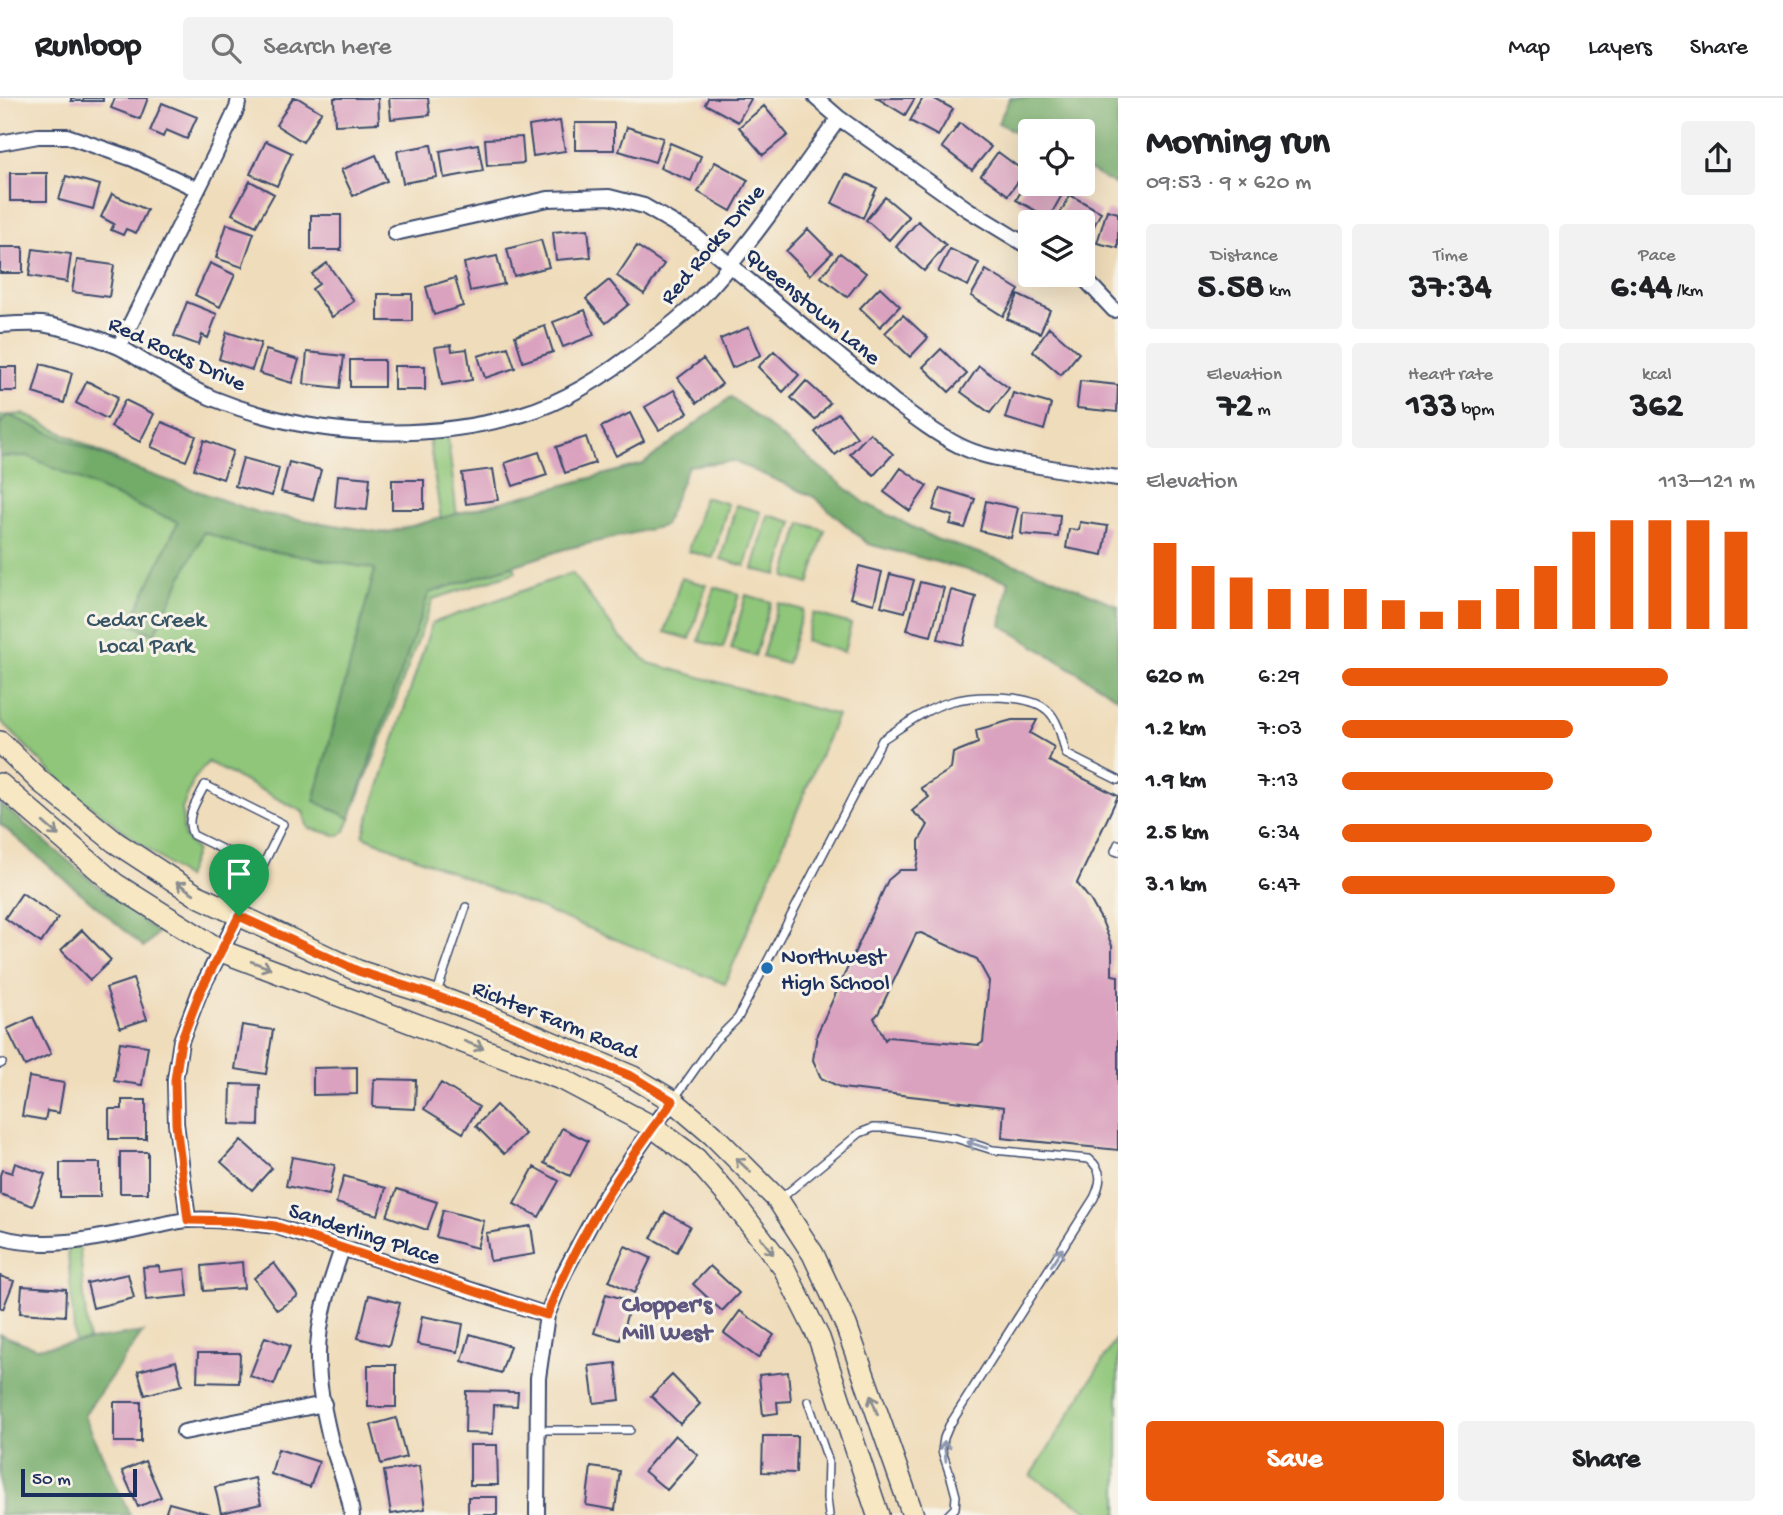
<!DOCTYPE html>
<meta charset="utf-8">
<style>
body{margin:0;font-family:"Gochi Hand",sans-serif;background:#f2f2f2;color:#202124;height:100vh;display:flex;flex-direction:column;font-size:26px;white-space:nowrap}
*{box-sizing:border-box;margin:0}
p{font-size:23px;color:#757577}
.icon{flex:none;width:38px;height:38px;fill:none;stroke:currentColor;stroke-width:2;stroke-linecap:round;stroke-linejoin:round}
.map{position:relative;flex:1;overflow:hidden}
.details{display:flex;flex-direction:column;background:#fff;width:665px}
.details>*{flex:none}
.controls{position:absolute;left:1018px;top:21px;display:grid;gap:14px}
.controls a{display:grid;place-items:center;width:77px;height:77px;border-radius:7px;background:#fff;box-shadow:0 7px 28px #0002;font-size:35px}
.scale{position:absolute;left:21px;bottom:18px;width:116px;box-sizing:border-box;padding-left:7px;border:4px solid #1b2f5e;border-top:0;font-size:19px;line-height:24px;white-space:nowrap;color:#1b2f5e;-webkit-text-stroke:5px #f7f3e8;paint-order:stroke}
.pin{position:absolute;display:grid;place-items:center;width:60px;height:60px;color:#fff;margin:-72px -30px;border-radius:50% 50% 50% 0;rotate:-45deg;box-shadow:0 0 7px #0007}
.pin .icon{rotate:45deg}
.round{display:grid;place-items:center;flex:none;width:74px;height:74px;border-radius:7px;background:#f2f2f2}
.head{display:flex;align-items:center;justify-content:space-between;height:119px;padding:0 28px}
h1{font-size:38px;font-weight:800;line-height:52px}
.stats{display:grid;grid-template-columns:repeat(3,1fr);gap:10px;height:119px;padding:7px 28px}
.stats div{display:grid;align-content:center;border-radius:7px;background:#f2f2f2;text-align:center}
.stats b{font-size:35px;font-weight:800}
.stats small{font-size:19px;font-weight:400}
.stats p{font-size:19px}
.chart{height:196px;padding:14px 28px}
.chart p{display:flex;justify-content:space-between}
.chart svg{width:100%;height:126px;margin-top:7px;stroke:#ea580c;stroke-width:6}
.button{display:flex;gap:14px;margin-top:auto;padding:14px 28px}
.button a{flex:1;height:80px;border-radius:7px;background:#ea580c;color:#fff;font-size:28px;font-weight:800;line-height:80px;text-align:center}
.button a+a{background:#f2f2f2;color:#202124}
ul{padding:0 28px;list-style:none;font-size:23px}
li{display:grid;grid-template-columns:112px 84px 1fr;align-items:center;height:52px}
li i{height:18px;border-radius:9px;background:#ea580c}
header{display:flex;align-items:center;gap:42px;box-sizing:border-box;height:98px;padding:0 35px;background:#fff;border-bottom:2px solid #e0e0e0}
header strong{font-size:33px}
nav{display:flex;gap:38px;margin-inline-start:auto;font-size:24px}
.search{width:490px;height:63px;background:#f2f2f2;display:flex;align-items:center;gap:18px;box-sizing:border-box;padding:0 24px;border-radius:7px;color:#757577;font-size:26px}
main{display:flex;flex:1;min-height:0}
.map>svg:first-child{display:block}
.green{fill:#8fc679;stroke:#557a6c;stroke-width:2}
.forest{fill:#73ab69;stroke:#476d64;stroke-width:2}
.building{fill:#daa2bf;fill-rule:evenodd}
.lines{fill:none;stroke-linecap:round;stroke-linejoin:round}
.lane-casing{stroke:#3b496c;stroke-width:10}
.street-casing{stroke:#3b496c;stroke-width:18}
.secondary-casing{stroke:#3b496c;stroke-width:24}
.lane{stroke:#fff;stroke-width:7}
.street{stroke:#fff;stroke-width:14}
.secondary{stroke:#f7e8c3;stroke-width:21}
.oneway{stroke:#898c90}
.oneway2{stroke:#8d97ae}
.route-casing{stroke:#fff;stroke-width:14}
.route{stroke:#ea580c;stroke-width:9}
.poi-dot{fill:#1f6fb2;stroke:#f7f3e8;stroke-width:2.5}
.labels{text-anchor:middle;stroke-width:6;stroke-linejoin:round;paint-order:stroke}
.street-label{font-size:23px;fill:#1b2f5e;stroke:#f7f3e8}
.park-label{font-size:23px;fill:#385565;stroke:#f7f3e8}
.poi-label{font-size:23px;fill:#1b2f5e;stroke:#f7f3e8;text-anchor:start}
.neighbourhood-label{font-size:24px;font-weight:bold;fill:#5e5780;stroke:#f7f3e8}
</style>
<header>
<strong>Runloop</strong>
<div class="search"><svg class="icon" aria-label="search" viewBox="0 0 24 24"><circle cx="10" cy="10" r="6"/><path d="M15 15l6 6"/></svg>Search here</div>
<nav><a>Map</a><a>Layers</a><a>Share</a></nav>
</header>
<main>
<div class="map">
<svg width="1118" height="1417" viewBox="0 0 1118 1417">
<rect width="100%" height="100%" fill="#f7f3e8"/>
<filter id="ink" filterUnits="userSpaceOnUse"><feTurbulence type="fractalNoise" baseFrequency=".0143" numOctaves="2"/><feDisplacementMap in="SourceGraphic" scale="14" xChannelSelector="R" yChannelSelector="G"/><feConvolveMatrix kernelMatrix="1 2 1 2 8 2 1 2 1" color-interpolation-filters="sRGB"/></filter>
<filter id="wash" filterUnits="userSpaceOnUse"><feTurbulence type="fractalNoise" baseFrequency=".00686" numOctaves="4" result="noise"/><feDisplacementMap in="SourceGraphic" scale="28" xChannelSelector="R" yChannelSelector="G"/><feGaussianBlur stdDeviation="1.57" result="paint"/><feColorMatrix in="noise" values="0 0 0 0 0 0 0 0 0 0 0 0 0 0 0 0 0 1.4 0 .05"/><feComposite in="paint" operator="in"/></filter>
<g filter="url(#wash)">
<rect width="100%" height="100%" fill="#efdcba"/>
<!-- green -->
<path class="green" d="M24,316L177,392L259,415L379,435L442,428L428,334L447,331L458,428L498,416L516,474L433,501L376,655L345,733L339,738L308,730L303,714L208,664L194,681L182,711L184,738L196,752L186,780L79,699L50,673L0,622V318Z
M704,399L728,406L713,460L688,453Z
M736,407L761,414L745,468L721,461Z
M768,417L793,424L777,477L753,471Z
M801,425L825,432L809,486L785,479Z
M572,475L620,539L649,565L837,617L725,886L363,738L432,525Z
M681,480L706,487L690,541L665,534Z
M714,489L739,496L723,550L699,543Z
M746,497L771,504L755,558L731,551Z
M778,505L803,512L787,566L762,559Z
M813,515L851,526L844,554L805,543Z
M79,1142L88,1242L75,1245L67,1143Z
M1118,1238V1417H1095L1031,1378Z"/>
<!-- forest -->
<path class="forest" d="M1010,0H1118V88L1083,69V33H1031V42L998,25Z
M731,299L865,405L936,441L1044,476L1118,508V600L1001,527L1009,483L868,446L814,399L733,363L688,368L664,428L565,451L429,495L350,720L314,703L375,471L242,448L204,434L154,536L130,526L178,424L142,410L28,358L0,359V326L8,317L133,370L259,415L385,435L643,366Z
M0,705L93,784L158,835L144,849L0,726Z
M143,1234L84,1317L130,1417H0V1236L36,1250Z"/>
<g id="blocks">
<!-- building -->
<path class="building" d="M71,0H103V3H71Z
M115,0H148L140,21L111,10Z
M293,0H298L321,14L303,44L276,27Z
M334,0H378L379,25L335,27Z
M389,0H428L430,17L391,21Z
M708,0H750L751,1L738,24L705,6Z
M877,0H915L905,17Z
M923,0H933L953,11L938,38L910,23Z
M162,5L197,19L187,41L166,32L163,39L150,33Z
M764,8L788,37L763,57L739,29Z
M560,23L565,53L533,58L529,28Z
M575,25H614V52H575Z
M960,25L991,49L972,72L942,49Z
M627,29L663,40L655,64L619,53Z
M522,39L524,65L487,68L485,41Z
M266,43L292,55L277,88L250,76Z
M670,45L701,58L691,83L660,70Z
M478,46L483,73L444,80L440,53Z
M431,47L437,79L403,85L397,53Z
M998,54L1025,74L1008,97L981,77Z
M376,57L387,83L353,98L341,72Z
M715,64L748,82L731,113L698,94Z
M10,75H47V103H10Z
M846,76L877,90L863,120L832,105Z
M1031,76V86H1047L1063,95L1049,120L1016,102Z
M66,78L100,87L93,111L59,102Z
M250,83L274,96L256,128L232,116Z
M112,96L147,112L136,135L126,131L123,137L111,132L114,126L101,119Z
M1070,97L1101,114L1089,138L1083,135V124H1063L1057,121Z
M885,99L909,119L889,142L866,122Z
M1107,112L1118,115V150L1097,145Z
M311,117H341V152H311Z
M918,123L946,147L924,173L896,149Z
M227,126L254,135L242,169L216,160Z
M588,131L591,159L556,162L553,134Z
M808,131L832,155L810,177L786,153Z
M541,142L549,169L514,178L507,151Z
M637,148L664,166L644,196L617,178Z
M0,149H23V175H0Z
M33,151L71,156L67,184L29,178Z
M950,151L979,165L968,188L938,174Z
M840,155L866,175L847,199L821,179Z
M497,158L504,186L470,193L464,165Z
M77,162L114,167L109,199L72,194Z
M210,165L235,177L220,209L195,197Z
M327,165L354,203L332,219L312,191L319,186L312,176Z
M986,172L1019,192L1003,218L971,198Z
M455,180L463,208L434,217L426,189Z
M609,182L629,206L606,225L586,201Z
M880,189L900,208L880,229L860,210Z
M378,196H412V223H378Z
M1018,197L1050,212L1040,235L1007,221Z
M187,204L217,216L208,240L202,237L199,247L174,238Z
M585,212L594,237L563,249L553,224Z
M903,217L928,240L910,259L885,235Z
M545,228L553,254L523,264L515,238Z
M749,229L761,257L732,270L720,241Z
M1049,229L1079,255L1061,277L1033,253Z
M227,234L261,245L252,272L219,261Z
M451,247L452,253L467,251L472,282L442,287L435,249Z
M508,249L515,270L485,280L478,258Z
M941,251L967,276L949,294L923,269Z
M266,252L299,262L292,285L259,275Z
M774,253L799,277L783,294L758,269Z
M307,254L344,258L340,290L304,286Z
M703,261L722,286L697,305L678,280Z
M350,262H384V289H350Z
M41,266L72,275L64,305L33,295Z
M394,268H425V292H394Z
M979,268L1009,290L990,315L961,294Z
M0,269H17V293H0Z
M87,283L118,299L107,321L76,305Z
M806,283L830,305L815,322L791,300Z
M1080,283L1118,287L1117,314L1077,310Z
M674,292L688,315L659,332L645,309Z
M1013,295L1051,306L1044,332L1005,320Z
M125,302L154,316L140,344L111,329Z
M630,315L644,343L616,358L601,329Z
M838,315L857,339L835,357L815,334Z
M162,324L196,338L186,363L151,349Z
M870,335L893,356L874,377L850,356Z
M586,339L595,365L565,375L556,349Z
M204,342L233,353L223,381L194,371Z
M539,354L547,377L513,388L505,365Z
M243,360L279,370L272,398L235,388Z
M289,364L321,372L313,402L281,394Z
M901,370L927,388L910,413L884,394Z
M493,371L498,402L466,406L462,375Z
M338,377L370,380L367,412L335,409Z
M392,382H424V411H392Z
M940,390L975,401L965,430L950,426L953,418L933,412Z
M986,403L1018,410L1011,440L980,433Z
M1023,414L1060,417L1058,439L1021,436Z
M1080,424L1108,428L1103,457L1066,450L1069,431L1079,432Z
M859,468L882,474L874,506L850,500Z
M890,476L914,482L905,514L881,508Z
M920,484L944,490L931,538L907,532Z
M951,492L976,499L963,547L938,541Z
M1012,622H1037L1030,635L1054,649L1049,663L1118,698L1077,785L1091,803L1102,823L1112,848V877L1118,878V1052L1002,1040L1004,1009L842,990L821,980L813,962L817,936L888,782L900,772H916L919,756V743L928,727L912,713L929,699L921,690L951,671L953,655L978,645L976,632ZM921,835L977,861L989,883L983,944L979,947L888,939L885,942L874,920L878,916L916,836Z
M22,795L58,820L41,845L5,820Z
M82,832L111,862L90,882L61,852Z
M133,881L147,921L120,930L106,890Z
M33,919L51,956L25,968L7,931Z
M242,927L273,932L266,976L235,971Z
M120,944L148,948L142,987L114,983Z
M357,969V996L313,997V970Z
M29,979L64,985L59,1015L47,1013L45,1022L22,1018Z
M374,981L416,982L415,1011L373,1009Z
M441,985L479,1009L463,1035L424,1011Z
M231,986L260,987L259,1027L230,1026Z
M122,1002H146V1041H109V1011H122Z
M496,1007L525,1036L504,1056L476,1028Z
M562,1030L588,1043L570,1078L544,1065Z
M241,1042L272,1070L252,1092L221,1064Z
M120,1054H148V1095H120Z
M292,1059L335,1067L329,1097L286,1088Z
M15,1065L45,1076L33,1108L0,1096V1077L2,1072L12,1075Z
M60,1065H100V1099H60Z
M534,1069L559,1083L539,1119L514,1106Z
M344,1078L386,1090L378,1117L336,1105Z
M397,1091L437,1104L427,1132L387,1118Z
M443,1112L484,1123L477,1150L436,1139Z
M665,1114L690,1128L677,1154L651,1140Z
M531,1128L535,1156L490,1163L486,1135Z
M625,1148L651,1160L634,1195L609,1183Z
M242,1164L244,1190L204,1193L202,1168Z
M274,1165L298,1198L277,1212L254,1180Z
M159,1168L160,1174L185,1171L188,1198L146,1202L143,1169Z
M710,1168L739,1195L722,1213L693,1186Z
M128,1176L134,1200L93,1210L87,1185Z
M0,1178L14,1183L3,1211L0,1209Z
M22,1188L66,1191L65,1218L20,1215Z
M606,1196L631,1203L620,1242L594,1235Z
M369,1197L400,1205L389,1248L358,1240Z
M740,1213L774,1237L758,1260L724,1235Z
M422,1218L463,1226L458,1254L417,1246Z
M470,1236L510,1248L501,1275L462,1263Z
M265,1239L290,1248L274,1287L250,1278Z
M198,1255H240L239,1285L197,1284Z
M176,1263L182,1287L145,1297L138,1273Z
M616,1265L620,1302L594,1305L589,1268Z
M368,1267H396V1309H368Z
M788,1274L791,1303L777,1304L778,1315L763,1317L759,1277Z
M672,1277L700,1306L680,1326L651,1298Z
M466,1293L518,1294L517,1308L494,1307L493,1336L465,1335Z
M114,1304H141V1344H114Z
M396,1320L406,1359L381,1366L371,1327Z
M675,1337L698,1357L667,1392L644,1373Z
M763,1338H797L796,1375L762,1374Z
M470,1347H497L498,1387H470Z
M278,1351L319,1364L310,1389L271,1376Z
M145,1363L161,1399L138,1409L122,1373Z
M419,1368L425,1411L391,1416L384,1373Z
M591,1369L620,1373L615,1412L586,1407Z
M255,1380L261,1406L221,1415L215,1389Z
M468,1399H497V1417H468Z
M169,1405L210,1416V1417H165Z"/>
</g>
</g>
<g filter="url(#ink)">
<use href="#blocks" fill-opacity="0" stroke="#3b496c" stroke-width="2"/>
<g class="lines">
<!-- lane casing -->
<g class="lane-casing">
<path id="lane" d="M1118,746L1115,753L1118,754
M240,815L283,726L205,687C197,703 184,720 193,737L262,771
M436,897L466,809
M0,966L2,965
M674,1001L715,943L738,920L882,642C903,628 928,609 953,603C975,597 1030,596 1047,612C1059,622 1062,642 1066,656L1118,682
M779,1102L860,1035L873,1030H888L955,1040L993,1052L1089,1061C1104,1073 1101,1085 1094,1100L949,1328L944,1340L942,1353L952,1383L956,1398L955,1410L948,1417
M808,1303L828,1362L827,1400L829,1417
M538,1332H630"/>
</g>
<!-- street casing -->
<g class="street-casing">
<path id="street" d="M816,0L839,20L967,111L1031,150
M0,45L38,38H67L133,61L197,91
M395,135L548,101L609,99L644,108L694,137L893,303C914,319 936,336 960,348C980,358 1001,361 1022,365C1054,371 1086,376 1118,380
M1077,177L1084,180L1114,212
M0,227C14,226 29,225 42,226C66,230 97,239 119,249C128,253 137,260 146,265C167,277 189,290 212,300C311,340 421,345 523,316C567,303 612,273 647,245C665,232 684,217 700,201C751,147 795,80 839,20
M119,249L215,57L237,10L239,0
M188,1122L176,1025L175,982L181,943L200,893L239,818
M0,1139C50,1154 106,1138 156,1128C166,1126 177,1123 188,1122C216,1120 246,1125 275,1128L547,1217
M342,1151C330,1186 317,1223 318,1260C318,1287 324,1314 330,1340C337,1366 349,1390 352,1417
M184,1334L324,1306
M537,1417L538,1280L547,1217L564,1175L606,1097L653,1029L673,1003"/>
</g>
<!-- secondary casing -->
<g class="secondary-casing">
<path id="secondary" d="M0,644L41,684L115,744L196,797L358,873L436,898L487,917L633,979L673,1003L713,1037L778,1102L813,1156L846,1227L913,1417
M0,686L115,786L221,853L564,982L653,1029L696,1061L731,1101L784,1170L819,1240L878,1417"/>
</g>
<!-- lane -->
<use href="#lane" class="lane"/>
<!-- street -->
<use href="#street" class="street"/>
<!-- secondary -->
<use href="#secondary" class="secondary"/>
</g>
<!-- one-way arrows -->
<defs><path id="oneway-shaft" d="M-6 0H5M1.5-3L5.5 0L1.5 3" fill="none" stroke-width="1.6" stroke-linecap="round" stroke-linejoin="round" transform="scale(1.75)"/></defs>
<g class="oneway">
<use href="#oneway-shaft" transform="translate(51 731) rotate(41)"/>
<use href="#oneway-shaft" transform="translate(185 790) rotate(-147)"/>
<use href="#oneway-shaft" transform="translate(261 867) rotate(20)"/>
<use href="#oneway-shaft" transform="translate(474 947) rotate(21)"/>
<use href="#oneway-shaft" transform="translate(743 1067) rotate(-136)"/>
<use href="#oneway-shaft" transform="translate(767 1148) rotate(53)"/>
<use href="#oneway-shaft" transform="translate(874 1307) rotate(-110)"/>
</g>
<g class="oneway2">
<use href="#oneway-shaft" transform="translate(977 1047) rotate(-163)"/>
<use href="#oneway-shaft" transform="translate(1057 1159) rotate(-57)"/>
<use href="#oneway-shaft" transform="translate(945 1353) rotate(-95)"/>
</g>
</g>
<g class="lines" filter="url(#ink)">
<!-- route casing -->
<g class="route-casing">
<path id="route" d="M239,818L358,873L436,898L487,917L633,979L673,1003C621,1070 578,1138 547,1217L275,1128L234,1123L188,1122L176,1026L175,982L181,943L200,894Z"/>
</g>
<!-- route -->
<use href="#route" class="route"/>
</g>
<!-- markers -->
<circle class="poi-dot" cx="767" cy="870" r="7"/>
<g class="labels">
<!-- street labels -->
<g class="street-label">
<text transform="translate(711 145) rotate(-50)" y="8">Red Rocks Drive</text>
<text transform="translate(814 207) rotate(40)" y="8">Queenstown Lane</text>
<text transform="translate(178 254) rotate(25)" y="8">Red Rocks Drive</text>
<text transform="translate(556 920) rotate(22)" y="8">Richter Farm Road</text>
<text transform="translate(365 1134) rotate(18)" y="8">Sanderling Place</text>
</g>
<!-- park labels -->
<g class="park-label">
<text x="146" y="528">Cedar Creek<tspan x="146" dy="26">Local Park</tspan></text>
</g>
<!-- poi labels -->
<g class="poi-label">
<text x="781" y="865">Northwest<tspan x="781" dy="26">High School</tspan></text>
</g>
<!-- neighbourhood labels -->
<g class="neighbourhood-label">
<text x="667" y="1213">Clopper's<tspan x="667" dy="28">Mill West</tspan></text>
</g>
</g>
</svg>
<div class="controls">
<a><svg class="icon" aria-label="locate" viewBox="0 0 24 24"><circle cx="12" cy="12" r="6"/><path d="M12 2v4M12 18v4M2 12h4M18 12h4"/></svg></a>
<a><svg class="icon" aria-label="layers" viewBox="0 0 24 24"><path d="M12 4l9 5-9 5-9-5zM3 14l9 5 9-5"/></svg></a>
</div>
<div class="scale">50 m</div>
<div class="pin" style="left:239px;top:818px;background:#1e9e55"><svg class="icon" aria-label="arrive" viewBox="0 0 24 24"><path d="M6 21V4h12l-3 4 3 4H6"/></svg></div>
</div>
<section class="details">
<div class="head"><div><h1>Morning run</h1><p>09:53 · 9 × 620 m</p></div><a class="round"><svg class="icon" aria-label="share" viewBox="0 0 24 24"><path d="M12 15V3M7 8l5-5 5 5M5 13v7h14v-7"/></svg></a></div>
<div class="stats">
<div><p>Distance</p><b>5.58<small> km</small></b></div>
<div><p>Time</p><b>37:34</b></div>
<div><p>Pace</p><b>6:44<small> /km</small></b></div>
</div>
<div class="stats">
<div><p>Elevation</p><b>72<small> m</small></b></div>
<div><p>Heart rate</p><b>133<small> bpm</small></b></div>
<div><p>kcal</p><b>362</b></div>
</div>
<div class="chart"><p><span>Elevation</span>113–121 m</p>
<svg viewBox="0 0 160 44" preserveAspectRatio="none"><path d="M5 44V14M15 44V22M25 44V26M35 44V30M45 44V30M55 44V30M65 44V34M75 44V38M85 44V34M95 44V30M105 44V22M115 44V10M125 44V6M135 44V6M145 44V6M155 44V10"/></svg>
</div>
<ul>
<li><b>620 m</b>6:29<i style="width:79%"></i></li>
<li><b>1.2 km</b>7:03<i style="width:56%"></i></li>
<li><b>1.9 km</b>7:13<i style="width:51%"></i></li>
<li><b>2.5 km</b>6:34<i style="width:75%"></i></li>
<li><b>3.1 km</b>6:47<i style="width:66%"></i></li>
</ul>
<div class="button"><a>Save</a><a>Share</a></div>
</section>
</main>
